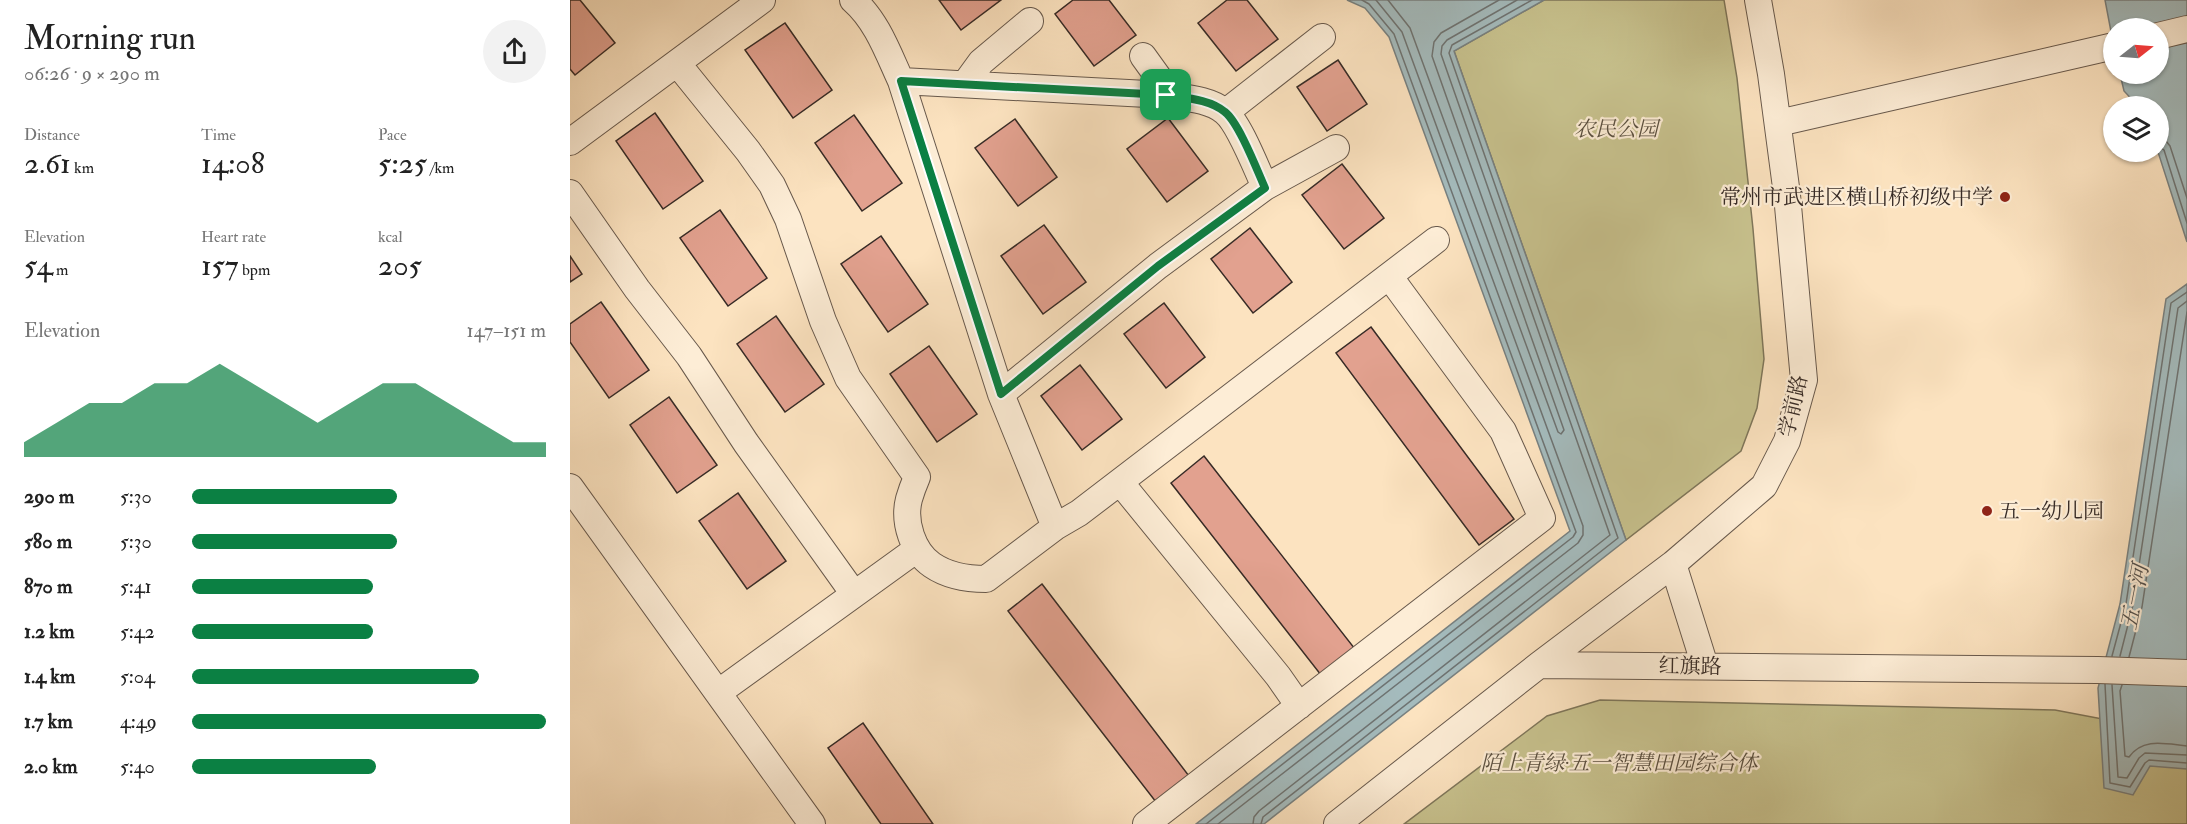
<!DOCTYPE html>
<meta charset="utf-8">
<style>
body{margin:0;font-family:"IM FELL Double Pica","Noto Serif SC",serif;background:#f2f2f2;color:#222;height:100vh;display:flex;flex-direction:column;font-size:22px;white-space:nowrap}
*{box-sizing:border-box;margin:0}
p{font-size:20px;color:#767676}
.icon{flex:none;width:33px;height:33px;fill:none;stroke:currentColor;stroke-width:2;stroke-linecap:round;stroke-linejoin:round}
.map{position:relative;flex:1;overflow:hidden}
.details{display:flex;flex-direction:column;background:#fff;width:570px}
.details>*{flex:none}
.needle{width:39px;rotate:73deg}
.fabs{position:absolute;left:1533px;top:18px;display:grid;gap:12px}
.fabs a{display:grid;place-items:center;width:66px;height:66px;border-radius:50%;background:#fff;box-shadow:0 2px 4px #0004;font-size:30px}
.pin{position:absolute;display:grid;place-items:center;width:51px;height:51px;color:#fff;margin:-26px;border-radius:12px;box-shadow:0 3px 9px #0006}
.round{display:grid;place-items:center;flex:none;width:63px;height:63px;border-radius:32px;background:#f2f2f2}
.headline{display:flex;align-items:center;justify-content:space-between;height:102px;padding:0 24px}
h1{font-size:33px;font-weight:600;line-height:45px}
.stats{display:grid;grid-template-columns:repeat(3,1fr);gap:9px;height:102px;padding:6px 24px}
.stats div{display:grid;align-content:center}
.stats b{font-size:30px;font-weight:600}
.stats small{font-size:16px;font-weight:400}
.stats p{font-size:16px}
.chart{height:168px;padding:12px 24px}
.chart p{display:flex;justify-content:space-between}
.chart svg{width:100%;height:108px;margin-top:6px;fill:#0b8043;opacity:.7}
ul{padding:0 24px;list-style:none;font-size:20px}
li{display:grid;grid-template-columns:96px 72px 1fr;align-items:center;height:45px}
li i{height:15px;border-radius:8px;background:#0b8043}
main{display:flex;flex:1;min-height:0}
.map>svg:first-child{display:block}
.green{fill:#c7c18d;stroke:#7f765a;stroke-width:1.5}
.water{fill:#a4bbbd;stroke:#788181;stroke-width:1.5}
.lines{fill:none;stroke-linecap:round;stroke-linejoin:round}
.shore{stroke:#6e7372;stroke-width:1.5}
.building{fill:#e2a18f;stroke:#372b26;stroke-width:1.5}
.minor-casing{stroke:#68594c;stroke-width:28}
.minor{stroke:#fdedd6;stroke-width:26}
.route-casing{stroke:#fff;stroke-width:12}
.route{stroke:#0b8043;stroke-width:8}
.poi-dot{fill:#8f2418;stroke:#fdedd6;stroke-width:2}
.labels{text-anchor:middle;stroke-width:4.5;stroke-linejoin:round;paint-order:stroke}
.park-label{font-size:21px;font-style:italic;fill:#5b5040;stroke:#fdedd6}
.poi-label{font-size:21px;fill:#372b26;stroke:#fdedd6;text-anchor:end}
.street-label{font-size:21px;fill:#372b26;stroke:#fdedd6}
.water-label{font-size:22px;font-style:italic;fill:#524f4c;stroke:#fdedd6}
</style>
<main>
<section class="details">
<div class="headline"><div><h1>Morning run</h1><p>06:26 · 9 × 290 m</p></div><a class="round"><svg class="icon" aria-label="share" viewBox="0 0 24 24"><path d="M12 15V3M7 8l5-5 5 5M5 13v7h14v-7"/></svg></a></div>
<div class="stats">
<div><p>Distance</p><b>2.61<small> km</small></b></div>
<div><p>Time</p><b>14:08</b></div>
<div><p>Pace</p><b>5:25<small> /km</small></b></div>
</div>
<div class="stats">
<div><p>Elevation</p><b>54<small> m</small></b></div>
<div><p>Heart rate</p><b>157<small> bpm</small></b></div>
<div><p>kcal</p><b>205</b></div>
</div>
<div class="chart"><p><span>Elevation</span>147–151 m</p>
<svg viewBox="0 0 160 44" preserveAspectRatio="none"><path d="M0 44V38L10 30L20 22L30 22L40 14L50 14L60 6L70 14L80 22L90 30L100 22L110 14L120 14L130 22L140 30L150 38L160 38V44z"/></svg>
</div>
<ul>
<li><b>290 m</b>5:30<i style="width:58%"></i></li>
<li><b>580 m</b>5:30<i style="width:58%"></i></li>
<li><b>870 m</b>5:41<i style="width:51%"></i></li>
<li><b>1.2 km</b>5:42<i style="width:51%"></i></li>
<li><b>1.4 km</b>5:04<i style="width:81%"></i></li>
<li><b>1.7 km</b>4:49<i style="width:100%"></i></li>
<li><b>2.0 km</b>5:40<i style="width:52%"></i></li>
</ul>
</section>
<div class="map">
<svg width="1617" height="824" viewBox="0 0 1617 824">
<rect width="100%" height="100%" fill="#fce3c0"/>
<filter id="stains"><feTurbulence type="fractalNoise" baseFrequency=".00333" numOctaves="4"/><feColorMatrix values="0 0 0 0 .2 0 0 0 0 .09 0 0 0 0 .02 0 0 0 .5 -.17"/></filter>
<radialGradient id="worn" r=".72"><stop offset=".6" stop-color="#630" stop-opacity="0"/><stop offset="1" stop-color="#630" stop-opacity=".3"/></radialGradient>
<!-- green -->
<path class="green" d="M974,0H1154L1167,78L1183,229L1194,359L1187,408L1171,451L1056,540L884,51Z
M1030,700L1485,710L1617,735V824H834L977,716Z"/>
<!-- water -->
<path class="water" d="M777,0H974L884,51L1056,540L694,824H626L1000,531L819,37L795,8Z
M1535,0H1617V242L1588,152V106H1568L1554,91L1550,74H1588V28H1544L1543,42Z
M1617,284V769L1580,766L1563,795L1534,788L1528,688L1550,604L1596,299Z"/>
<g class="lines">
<!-- shore -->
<path class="shore" d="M818,0L840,28L988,432L991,434L994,430L862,56L864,42L871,33L929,0
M1588,138L1596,141L1600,146L1617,198
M1588,146L1594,150L1617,223
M1542,656L1556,604L1601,303L1617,292
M1550,656L1563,605L1608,308L1617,301
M1559,657L1572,607L1617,312
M1535,684L1540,783L1560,787L1575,763L1579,760L1617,763
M1542,685L1548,777L1557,778L1569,758L1575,753L1617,755
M1552,685L1550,691L1555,756L1559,757C1573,737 1596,744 1617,746
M636,824L1003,537L1006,532L824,34L799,4L792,0
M648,824L1008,543L1013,535V526L832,32L806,0
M683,824L684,817L689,811L1040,535L871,54L872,46L877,40L947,0
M691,824L693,817L1048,538L879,53L882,45L962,0"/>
</g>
<!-- building -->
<path class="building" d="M0,0H10L45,43L5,75L0,69Z
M369,0H431L391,30Z
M503,0H539L566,35L524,66L485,14Z
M657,0H677L708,39L666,71L628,23Z
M215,23L262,90L223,118L175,50Z
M768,60L797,104L757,131L727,87Z
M85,113L133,181L93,209L46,141Z
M284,115L332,183L292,211L245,143Z
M598,118L638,171L597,202L557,149Z
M445,119L487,177L448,206L405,148Z
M772,164L814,218L774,249L732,195Z
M150,210L197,278L158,306L110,238Z
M474,225L516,282L473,314L431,256Z
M680,228L722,282L683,313L641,259Z
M311,236L358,304L318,332L271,264Z
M0,256L12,274L0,282Z
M31,302L79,370L39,398L0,342V324Z
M594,303L635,357L596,388L554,334Z
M206,316L254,384L215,412L167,344Z
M801,327L944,519L909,545L766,353Z
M359,346L407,414L367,442L320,374Z
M510,365L552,419L512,450L471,396Z
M99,397L147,465L107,493L60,425Z
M634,456L785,649L751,675L601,483Z
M168,493L216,561L177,589L129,521Z
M472,584L619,776L586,802L438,611Z
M293,723L363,824H311L258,748Z"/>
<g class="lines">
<!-- minor casing -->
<g class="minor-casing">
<path id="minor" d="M283,0C307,21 318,53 331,81L431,394L485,527
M1588,36L1617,29
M573,56L591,81L596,95
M107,63L178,151L202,185L218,219L253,321L278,378L347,477C344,484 341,492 339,499C333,522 343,552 362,565C378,576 398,579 416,579L485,527L509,513L866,240
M331,81L596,95C615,98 640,99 655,112C669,123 687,170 695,187L588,266L431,394
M395,84L411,62L460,21
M656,112L752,37
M1208,123L1544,46
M0,142L192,0
M695,187L766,148
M0,193L67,289L119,356L176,443L284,594
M550,482L708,676L729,706
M0,487L242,824
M1103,564L1135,666
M969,665L1528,670L1617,673
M149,692L347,549
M576,824L972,518L933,431L819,276
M767,824L969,665L1103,564L1194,486L1217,441L1234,380L1217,195L1201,74L1188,0"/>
</g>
<!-- minor -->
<use href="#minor" class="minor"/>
</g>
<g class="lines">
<!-- route casing -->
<g class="route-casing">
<path id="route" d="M331,81L596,95C615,98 640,99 655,112C669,123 687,170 695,188L588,266L431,394Z"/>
</g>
<!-- route -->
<use href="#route" class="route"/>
</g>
<!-- markers -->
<g class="poi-dot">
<circle cx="1435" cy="197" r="6"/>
<circle cx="1417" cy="511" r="6"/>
</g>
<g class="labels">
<!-- park labels -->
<g class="park-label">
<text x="1046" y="136">农民公园</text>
<text x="1049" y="770">陌上青绿·五一智慧田园综合体</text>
</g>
<!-- poi labels -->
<g class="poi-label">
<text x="1423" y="204">常州市武进区横山桥初级中学</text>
<text x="1429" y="518" text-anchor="start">五一幼儿园</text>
</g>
<!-- street labels -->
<g class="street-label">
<text transform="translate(1223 406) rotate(-77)" y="7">学前路</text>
<text transform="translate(1120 666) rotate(1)" y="7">红旗路</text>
</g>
<!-- water labels -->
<g class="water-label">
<text transform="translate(1564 597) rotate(-79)" y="8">五一河</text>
</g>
</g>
<rect width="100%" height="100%" filter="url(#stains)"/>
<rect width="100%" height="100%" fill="url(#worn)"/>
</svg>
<div class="fabs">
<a><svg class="needle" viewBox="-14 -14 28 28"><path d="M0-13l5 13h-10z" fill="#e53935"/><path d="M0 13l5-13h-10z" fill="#767676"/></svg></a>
<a><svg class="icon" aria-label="layers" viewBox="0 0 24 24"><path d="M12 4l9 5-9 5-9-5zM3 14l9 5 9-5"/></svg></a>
</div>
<div class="pin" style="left:596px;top:95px;background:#1e9e55"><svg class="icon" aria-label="arrive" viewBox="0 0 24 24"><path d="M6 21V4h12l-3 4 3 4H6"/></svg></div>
</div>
</main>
